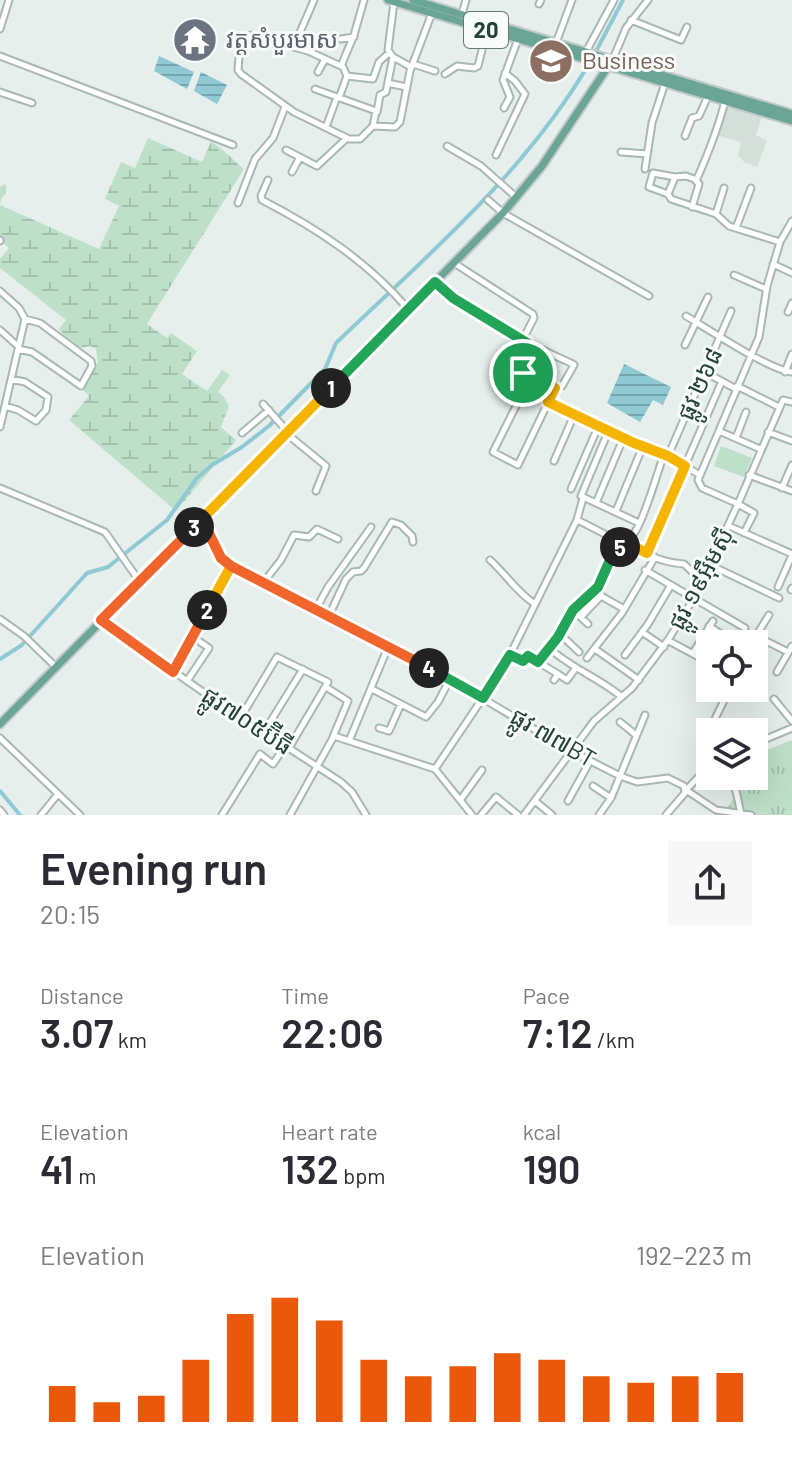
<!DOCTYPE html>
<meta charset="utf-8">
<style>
body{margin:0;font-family:Barlow,"Noto Sans Khmer",sans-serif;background:#f7f7f7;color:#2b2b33;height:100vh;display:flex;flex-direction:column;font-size:30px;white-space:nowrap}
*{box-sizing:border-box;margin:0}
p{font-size:26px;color:#7c7c81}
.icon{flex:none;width:44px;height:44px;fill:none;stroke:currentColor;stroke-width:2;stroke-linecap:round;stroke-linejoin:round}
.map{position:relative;height:815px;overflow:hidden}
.sheet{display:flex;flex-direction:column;background:#fff;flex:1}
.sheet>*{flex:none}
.controls{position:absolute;left:696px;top:630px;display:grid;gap:16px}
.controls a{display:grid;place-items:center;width:72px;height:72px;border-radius:0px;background:#fff;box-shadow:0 8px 32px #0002;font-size:40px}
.pin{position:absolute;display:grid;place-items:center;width:68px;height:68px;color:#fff;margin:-34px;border:4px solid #fff;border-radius:50%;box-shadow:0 2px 8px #0007}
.km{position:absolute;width:40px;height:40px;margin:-20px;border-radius:50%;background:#222;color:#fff;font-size:22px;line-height:40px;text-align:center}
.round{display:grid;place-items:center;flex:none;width:84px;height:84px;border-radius:0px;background:#f7f7f7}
.headline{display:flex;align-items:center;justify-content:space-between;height:136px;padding:0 40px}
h1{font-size:44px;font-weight:600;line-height:60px}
.stats{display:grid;grid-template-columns:repeat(3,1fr);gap:12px;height:136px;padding:8px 40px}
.stats div{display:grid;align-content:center}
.stats b{font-size:40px;font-weight:600}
.stats small{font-size:22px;font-weight:400}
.stats p{font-size:22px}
.chart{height:224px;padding:16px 40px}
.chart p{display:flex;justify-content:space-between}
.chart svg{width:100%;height:144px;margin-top:8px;stroke:#ea580c;stroke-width:6}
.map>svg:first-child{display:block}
.built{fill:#d4dfda}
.grass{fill:url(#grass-tufts)}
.wetland{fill:url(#wetland-marsh)}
.garden{fill:#bfe0c8}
.water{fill:url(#water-rules)}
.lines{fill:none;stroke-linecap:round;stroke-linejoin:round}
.canal{stroke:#8ec9d4;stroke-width:4}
.minor-casing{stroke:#a8b8b2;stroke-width:9}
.major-casing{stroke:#c2cac8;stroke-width:11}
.minor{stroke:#fff;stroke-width:5}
.major{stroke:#6aa596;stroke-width:7}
.split-1-casing{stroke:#fff;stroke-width:16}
.split-2-casing{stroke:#fff;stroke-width:16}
.split-3-casing{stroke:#fff;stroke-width:16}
.split-4-casing{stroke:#fff;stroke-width:16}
.split-5-casing{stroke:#fff;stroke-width:16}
.split-6-casing{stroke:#fff;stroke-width:16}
.split-1{stroke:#22a559;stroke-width:10}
.split-2{stroke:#f5b400;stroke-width:10}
.split-3{stroke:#f0652b;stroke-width:10}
.split-4{stroke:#f0652b;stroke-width:10}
.split-5{stroke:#22a559;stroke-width:10}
.split-6{stroke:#f5b400;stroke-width:10}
.labels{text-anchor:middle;stroke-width:6;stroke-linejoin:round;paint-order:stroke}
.shield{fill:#f7fbf9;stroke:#637a73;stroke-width:2}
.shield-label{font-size:22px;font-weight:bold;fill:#24423a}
.worship-label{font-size:24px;fill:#5b616d;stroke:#f7fbf9;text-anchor:start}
.education-label{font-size:24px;fill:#785e54;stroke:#f7fbf9;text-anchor:start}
.street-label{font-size:24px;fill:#24423a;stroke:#f7fbf9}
</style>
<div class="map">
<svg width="792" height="815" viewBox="0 0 792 815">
<defs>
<pattern id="grass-tufts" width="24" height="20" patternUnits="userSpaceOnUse" patternTransform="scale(2)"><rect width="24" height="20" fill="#bfe0c8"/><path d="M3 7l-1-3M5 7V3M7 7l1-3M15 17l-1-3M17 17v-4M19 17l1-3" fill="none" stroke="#a4c1ad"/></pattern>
<pattern id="wetland-marsh" width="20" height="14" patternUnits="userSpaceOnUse" patternTransform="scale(2)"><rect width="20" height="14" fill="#bfe0c8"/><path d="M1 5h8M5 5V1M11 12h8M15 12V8" fill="none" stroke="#a4c1ad"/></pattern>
<pattern id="water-rules" width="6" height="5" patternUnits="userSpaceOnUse" patternTransform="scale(2)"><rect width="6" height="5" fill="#8ec9d4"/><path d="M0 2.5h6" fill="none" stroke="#74a5ad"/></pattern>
</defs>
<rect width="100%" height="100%" fill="#e6efeb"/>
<!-- built -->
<path class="built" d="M726,106L762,117L756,135L767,141L757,167L744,162L738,155L741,142L719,136Z"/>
<!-- grass -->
<path class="grass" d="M792,740V815H721L740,790L737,776H754V755Z"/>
<!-- wetland -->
<path class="wetland" d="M148,138L202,162L211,142C225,149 232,160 244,169L147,324L167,338L171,333L197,351L182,374L207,391L222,370L230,375L218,392L224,397L229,406L221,427L236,440L176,511L69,420L89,396L82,389L98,362L96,349L90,346L79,348L69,341L59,329L66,320L0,268V259L9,248L0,240V187L6,184V194L2,197L0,205L99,249L119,206L105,199L121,162L135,168Z"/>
<!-- garden -->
<path class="garden" d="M721,446L752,458L744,477L714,466Z"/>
<!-- water -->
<path class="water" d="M159,56L194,72L187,89L154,71Z
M201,72L227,85L217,104L194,91Z
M624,364L671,387L663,405L653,400L640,422L607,403Z"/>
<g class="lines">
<!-- canal -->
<path class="canal" d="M594,55L623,0
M0,659L22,645L87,573L108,567L167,520L197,478L212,465L242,447L269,426L325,369L336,343C427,256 526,172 590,62
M0,791L20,815"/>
<!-- minor casing -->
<g class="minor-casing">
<path id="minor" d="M394,2L388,50L393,57L411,67
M539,4L541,0
M461,17L466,0
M631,20L681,40L687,27
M0,29L9,0
M341,39L354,37
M556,43L572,0
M294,46L314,0
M586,52L614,0
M0,56L233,145
M613,59L626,28L648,0
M413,64L435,71
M341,66L354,35L364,0
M318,72L325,59
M445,74L457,66L474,68L478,66L487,30
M347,76L373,79L379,62L389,53
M388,83L406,87
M315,89L376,111L373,126
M0,92L32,103
M339,98L347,76L343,67L308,51L250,35L239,57L238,70L241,74L294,112L349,139H360L373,126L395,127L400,122L410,71L432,13
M504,108L510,97L503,80L518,39
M377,112L380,95L386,92L393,57
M326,127L337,97
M685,136L692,118L699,116L708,96
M447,146L481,166L516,197
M286,150L317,166L347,138
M621,152L647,154
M496,155L525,94L515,81L505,73
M645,169L652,123L665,83
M292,172L300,157
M675,177L653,173L649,187L668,194L671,199L716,214L729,226L780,242
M268,180L261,196L262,200C318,229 367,261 408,309
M668,194L675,177L686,176L697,180
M488,200L503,213L649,296
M238,203L255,159L273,138L285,107
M692,207L699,184L696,181C708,154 718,129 725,101
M716,214L724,188
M736,228L751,188
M0,241V240
M454,263L533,314L534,318L522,341
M773,264L792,273
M734,275L766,289
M435,282C476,317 524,342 573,364L574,365L562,386L555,388L518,465L493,452L521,396L523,373L520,360L527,343
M0,291L19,308L25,319L0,427
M788,312L792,303
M686,316C708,329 771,371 792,372
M0,330L19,347
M685,345L708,297
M18,349L32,352L81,386L92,366L91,361L40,323L25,319
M705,372L736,389
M785,372L792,354
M523,373L555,387
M737,386L779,407
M548,402L634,443L668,456L700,475
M263,404L288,432
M5,406L18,410L36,421L46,410L48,397L25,382L11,379
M719,431L760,449
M608,432L581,496L639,523
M768,432L792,441
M242,433L269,410
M287,434L326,466L316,491
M736,438L746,412
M668,456L731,311
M554,461L574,415
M749,475L792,491
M0,488L105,532L140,582
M782,488L792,465
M571,489L598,427
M596,503L623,439
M616,511L643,446
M202,519L221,558L231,566L450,679L571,751L620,776L637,782L668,778L684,786L685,793L666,815
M577,520C610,535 648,562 684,564L702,581
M729,526L792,554
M744,533L754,513L738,504L783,400L792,402
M647,553L722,381
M490,560C507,575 516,592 535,604
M710,565L779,598
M645,570L745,628
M263,583L281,560L294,535L309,537L317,529L338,539
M778,587L792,555
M791,590L792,588
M601,596L624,609
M573,610L588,624
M315,611L328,587L371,527
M581,617L601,596C591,572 624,549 635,532C645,517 657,474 664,454
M328,618L346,579L353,572L361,571L364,568L392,522L401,525L412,536L413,542
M0,619L24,636L56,667
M102,621L213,699L341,782L352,792L366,815
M709,626L732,641
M642,632L664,647
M560,634L579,652
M704,634L719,644
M756,636L788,652
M669,641L710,663
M751,644L769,615
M549,648C571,668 599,678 622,697
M595,649L639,680
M693,653L713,621
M510,655L523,661L528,656L558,674
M625,655L648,624L671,585
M587,658L622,613L655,557
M538,662L558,637L573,610L597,588
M173,672L231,566
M777,672L792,646
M554,680L558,674L567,680L575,669
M187,681L209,648L193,637
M326,687L348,701L333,737
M372,689L426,717L438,702L450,679
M774,699L792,721
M241,717L277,657L328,682L289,748
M620,722L636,735
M379,728L389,731L401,704
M264,732L303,669
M720,732L713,723L730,688
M0,738L80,815
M349,741L388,647
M754,744L792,728
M710,765L686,790L716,810L751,815
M435,769L505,665L577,520L583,498
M728,776L736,791L741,814
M593,786L611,798
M461,799L482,770
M535,801L552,815
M568,801L590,761
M0,810L4,815
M41,815L58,794
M222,815L260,754L273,764L285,746
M290,815L334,736L435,769L472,815
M481,815L496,797L518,815
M524,815L594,721L632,688L668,640L694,598L738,504L702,488L698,480L759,337L767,286L780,242L792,221
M599,815L611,798L645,715"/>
</g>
<!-- major casing -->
<g class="major-casing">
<path id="major" d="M388,0L792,121
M413,0L792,114
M0,724L503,213L542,166L613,59"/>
</g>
<!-- minor -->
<use href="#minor" class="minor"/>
<!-- major -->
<use href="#major" class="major"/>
</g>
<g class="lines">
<!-- split-1 casing -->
<g class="split-1-casing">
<path id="split-1" d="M331,388L435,282L453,298L527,343L520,360L523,373"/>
</g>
<!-- split-2 casing -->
<g class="split-2-casing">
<path id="split-2" d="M207,610L231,566L221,558L202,519L331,388"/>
</g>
<!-- split-3 casing -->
<g class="split-3-casing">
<path id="split-3" d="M194,527L101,620L173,672L207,610"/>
</g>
<!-- split-4 casing -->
<g class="split-4-casing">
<path id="split-4" d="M194,527L202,519L221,558L231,566L429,668"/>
</g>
<!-- split-5 casing -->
<g class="split-5-casing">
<path id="split-5" d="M429,668L483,698L510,655L523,661L528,656L538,662L558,637L573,610L598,587L610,560L620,547"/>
</g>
<!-- split-6 casing -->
<g class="split-6-casing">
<path id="split-6" d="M523,373L555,388L548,402L634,443L668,456L685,466L647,553L625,542L620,547"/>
</g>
<!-- split-1 -->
<use href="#split-1" class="split-1"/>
<!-- split-2 -->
<use href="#split-2" class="split-2"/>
<!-- split-3 -->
<use href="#split-3" class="split-3"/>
<!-- split-4 -->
<use href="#split-4" class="split-4"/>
<!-- split-5 -->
<use href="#split-5" class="split-5"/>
<!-- split-6 -->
<use href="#split-6" class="split-6"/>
</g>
<!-- icons -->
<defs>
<g id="temple-disc" transform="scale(2.3)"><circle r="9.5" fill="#6b7280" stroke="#f7fbf9"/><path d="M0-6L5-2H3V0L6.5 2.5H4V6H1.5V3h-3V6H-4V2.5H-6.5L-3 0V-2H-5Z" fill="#fff"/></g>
<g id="university-disc" transform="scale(2.3)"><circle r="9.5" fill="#8d6e63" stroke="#f7fbf9"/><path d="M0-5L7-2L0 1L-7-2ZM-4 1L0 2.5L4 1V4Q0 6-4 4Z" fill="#fff"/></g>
</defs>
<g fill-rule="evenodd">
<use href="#temple-disc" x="195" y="40"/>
<use href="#university-disc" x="551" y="61"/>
</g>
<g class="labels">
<!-- shield labels -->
<rect class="shield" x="464" y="12" width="44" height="36" rx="6"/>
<g class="shield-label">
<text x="486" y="38">20</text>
</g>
<!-- worship labels -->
<g class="worship-label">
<text x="226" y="48">វត្តសំបួរមាស</text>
</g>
<!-- education labels -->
<g class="education-label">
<text x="582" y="69">Business</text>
</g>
<!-- street labels -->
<g class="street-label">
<text transform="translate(700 384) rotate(-66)" y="8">ផ្លូវ ២៦៨</text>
<text transform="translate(701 579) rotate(-62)" y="8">ផ្លូវ ១៩អ៊ឹមស៊ី</text>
<text transform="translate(247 721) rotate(33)" y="8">ផ្លូវ៧០៥ប៊ីធី</text>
<text transform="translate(553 738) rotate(30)" y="8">ផ្លូវ ៧៧BT</text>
</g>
</g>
</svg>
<div class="controls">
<a><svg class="icon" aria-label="locate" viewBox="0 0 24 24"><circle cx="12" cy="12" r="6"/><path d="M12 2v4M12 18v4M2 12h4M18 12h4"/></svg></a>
<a><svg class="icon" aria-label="layers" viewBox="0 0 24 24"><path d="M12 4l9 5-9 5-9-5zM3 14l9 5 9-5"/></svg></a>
</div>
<div class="pin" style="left:523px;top:373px;background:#1e9e55"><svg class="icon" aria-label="arrive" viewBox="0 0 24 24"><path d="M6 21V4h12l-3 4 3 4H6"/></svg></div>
<b class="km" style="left:331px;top:388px">1</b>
<b class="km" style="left:207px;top:610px">2</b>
<b class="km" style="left:194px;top:527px">3</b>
<b class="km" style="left:429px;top:668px">4</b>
<b class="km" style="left:620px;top:547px">5</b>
</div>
<section class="sheet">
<div class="headline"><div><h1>Evening run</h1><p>20:15</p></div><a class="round"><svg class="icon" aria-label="share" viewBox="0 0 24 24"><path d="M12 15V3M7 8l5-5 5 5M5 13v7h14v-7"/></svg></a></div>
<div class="stats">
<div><p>Distance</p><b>3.07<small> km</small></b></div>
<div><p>Time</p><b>22:06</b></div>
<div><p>Pace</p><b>7:12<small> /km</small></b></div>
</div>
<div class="stats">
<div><p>Elevation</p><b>41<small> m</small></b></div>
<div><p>Heart rate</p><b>132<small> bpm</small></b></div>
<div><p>kcal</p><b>190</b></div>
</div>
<div class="chart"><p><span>Elevation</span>192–223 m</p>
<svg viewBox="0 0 160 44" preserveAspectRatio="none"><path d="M5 44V33M15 44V38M25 44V36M35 44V25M45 44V11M55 44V6M65 44V13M75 44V25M85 44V30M95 44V27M105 44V23M115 44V25M125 44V30M135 44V32M145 44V30M155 44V29"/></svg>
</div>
</section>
